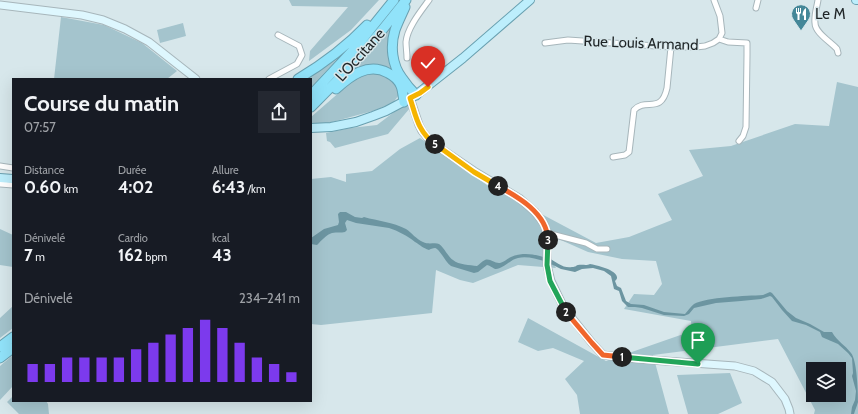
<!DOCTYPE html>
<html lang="fr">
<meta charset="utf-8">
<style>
body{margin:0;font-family:Cabin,sans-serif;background:#242831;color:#f1f3f6;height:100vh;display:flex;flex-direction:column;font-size:15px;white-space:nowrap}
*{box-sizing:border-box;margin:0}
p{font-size:13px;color:#9ea1a6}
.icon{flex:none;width:22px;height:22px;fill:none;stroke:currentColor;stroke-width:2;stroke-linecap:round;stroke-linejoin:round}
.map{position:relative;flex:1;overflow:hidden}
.sheet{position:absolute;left:12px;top:78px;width:300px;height:324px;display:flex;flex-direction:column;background:#171b24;border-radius:0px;box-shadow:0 4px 16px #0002}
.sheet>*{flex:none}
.controls{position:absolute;left:806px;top:362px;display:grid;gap:8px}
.controls a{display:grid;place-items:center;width:40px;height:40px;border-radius:0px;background:#171b24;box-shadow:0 4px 16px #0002;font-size:20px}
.pin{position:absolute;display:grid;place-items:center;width:34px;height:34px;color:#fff;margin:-41px -17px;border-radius:50% 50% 50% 0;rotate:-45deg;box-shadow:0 0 4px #0007}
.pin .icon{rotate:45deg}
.km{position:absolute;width:20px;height:20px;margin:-10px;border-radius:50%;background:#222;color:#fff;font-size:11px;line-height:20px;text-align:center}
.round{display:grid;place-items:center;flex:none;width:42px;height:42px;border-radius:0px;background:#242831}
.summary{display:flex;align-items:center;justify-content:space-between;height:68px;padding:0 12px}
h1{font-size:22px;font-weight:800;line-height:30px}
.metrics{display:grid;grid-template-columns:repeat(3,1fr);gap:6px;height:68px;padding:4px 12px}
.metrics div{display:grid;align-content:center}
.metrics b{font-size:17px;font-weight:800}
.metrics small{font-size:11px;font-weight:400}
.metrics p{font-size:11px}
.chart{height:112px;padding:8px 12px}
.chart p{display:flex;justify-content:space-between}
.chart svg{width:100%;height:72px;margin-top:4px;stroke:#7c3aed;stroke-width:6}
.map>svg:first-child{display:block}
.green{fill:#a4c4cd;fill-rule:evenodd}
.water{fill:#6c95a1}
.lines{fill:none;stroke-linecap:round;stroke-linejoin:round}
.street-casing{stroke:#a7b6bb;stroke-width:7}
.secondary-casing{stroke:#a7b6bb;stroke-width:9}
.primary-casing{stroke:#69a0b0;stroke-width:10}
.highway-casing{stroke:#69a0b0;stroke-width:11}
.street{stroke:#fff;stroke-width:5}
.secondary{stroke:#def7fe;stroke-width:7}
.primary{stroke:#bdeefc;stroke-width:8}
.highway{stroke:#91e3fa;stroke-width:9}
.split-1-casing{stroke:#fff;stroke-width:8}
.split-2-casing{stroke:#fff;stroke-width:8}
.split-3-casing{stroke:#fff;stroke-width:8}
.split-4-casing{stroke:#fff;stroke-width:8}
.split-5-casing{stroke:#fff;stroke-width:8}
.split-6-casing{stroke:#fff;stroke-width:8}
.split-1{stroke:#22a559;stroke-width:5}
.split-2{stroke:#f0652b;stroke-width:5}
.split-3{stroke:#22a559;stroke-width:5}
.split-4{stroke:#f0652b;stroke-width:5}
.split-5{stroke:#f5b400;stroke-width:5}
.split-6{stroke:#f5b400;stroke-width:5}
.labels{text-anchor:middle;stroke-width:3;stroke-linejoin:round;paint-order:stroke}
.poi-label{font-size:15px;fill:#1f2527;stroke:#d7e7eb;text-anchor:start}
.street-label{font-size:15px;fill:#1f2527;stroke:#d7e7eb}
</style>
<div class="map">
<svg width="858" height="414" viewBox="0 0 858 414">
<rect width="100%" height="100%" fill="#d7e7eb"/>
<!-- green -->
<path class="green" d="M289,0H379L351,30L309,61L310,51L348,7L292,6Z
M61,17L104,25L142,43L177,71L167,79H54Z
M396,21L397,75L384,67L350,73Z
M183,23L186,36L160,43L157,30Z
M351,44L311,87V79H308Z
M374,71L391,77L400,89L398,96L393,103L376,110L325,124H311V117L357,77Z
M837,82L858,87V414H814L815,410L778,339L653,355L669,414H580L577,395L565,379L584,361L553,348L538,351L518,342L528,318L606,361L692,331L691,321L624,309L634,294L654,295L662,284L656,261L622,259L588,252L554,237L545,241V252L556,268L518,265L473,283L460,280L436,270L432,313L321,325L311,324V179L331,177L346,182V174L372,171L400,149L420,138L487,185L596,243L629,237L672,220L658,194L703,176L689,150L731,146L795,124L829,126ZM813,369H839V395H813Z
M406,103L410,108L388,134L335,148L330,142L327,141L326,133L350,128L377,125Z
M0,229L13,235V267L0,265Z
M13,306V328L0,338V318Z
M13,355V386L0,400V366Z
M730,373L742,403L718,414H688L677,375Z
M13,396V401H46L48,404L49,414H19L7,402Z"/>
<!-- water -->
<path class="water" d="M340,212H346L355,217L362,218L364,217C378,221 393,222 406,229C412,233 416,239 423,242C429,245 435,242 439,244C444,247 448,257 453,260C459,265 470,265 477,266C479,265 482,261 485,260C490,258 495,264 500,263C504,262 507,259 511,257C523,252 534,254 546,258L544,261C536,259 527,256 518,258C511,259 502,270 495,269C493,268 489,265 487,265L478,272L474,273L451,266C445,262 440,249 435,248C433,248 430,249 429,250C423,248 420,245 415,242C408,236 398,231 389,228L356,223L347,220L345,223L347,230L345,232C341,233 337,232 332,233C327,234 321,241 317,245L311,244V238L324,229L338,225L339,222L338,214Z
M549,258C556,262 564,269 572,267C576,267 575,266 578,265C583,264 586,266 590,264C596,265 618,270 617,278C617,279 616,280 615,281L617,286L621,288L626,301L631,304L644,305L664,312L685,314C688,311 690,307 694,304C706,297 747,296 763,295L770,292L772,293L787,311L796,318L810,324L824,332H832C837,341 845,345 851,353C857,360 858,392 858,402C857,406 855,410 854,414H851L852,407L855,400L856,391L852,376L853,373L852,358L848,353L838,344L824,338L822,337L820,332L806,325L792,321L782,310L772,297L770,296L761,299L741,301L716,303L694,308L689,314L684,316L664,315L642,308L635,307H628L622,301L619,291L614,289L611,276L604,271L593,268L582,269L575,272L561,269L549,263Z"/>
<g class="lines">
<!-- street casing -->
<g class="street-casing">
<path id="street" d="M818,0C817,7 814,15 815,23C815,33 831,42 837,49L838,53
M756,8L758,0
M719,39L728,42L747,43V55L746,127L743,136L739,141
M545,43L568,40L671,47H696L705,46L713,43L719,39L722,33L720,16L714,0
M407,58C407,53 406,47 406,42C407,28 421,11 429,0
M269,79L297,64L302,55L299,46L278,35
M613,157L625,155L629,152L634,110C646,97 661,115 667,88L671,47
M0,166L13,168
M0,184L13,185
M547,233L586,243L597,249H607"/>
</g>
<!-- secondary casing -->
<g class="secondary-casing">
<path id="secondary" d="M0,5L82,15L103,20L125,29L149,42L196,79
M410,98L419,125L422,131L431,142L474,171L519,198L535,212L544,224L547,233V265L551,281L564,308L592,343L603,355L637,359L735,366L754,371L772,382L785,399L789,409L790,414"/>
</g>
<!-- primary casing -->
<g class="primary-casing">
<path id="primary" d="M856,0H858
M311,128L331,127L356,122L373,116L386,111L416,95L463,58L530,0
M0,178L13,179"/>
</g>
<!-- highway casing -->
<g class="highway-casing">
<path id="highway" d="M405,7C402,14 398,22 395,30C390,46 392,65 402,78C406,84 411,90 416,95
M298,79C323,64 347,46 367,25
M336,89C350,76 368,62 388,73C394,76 399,81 401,86C403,91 403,97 404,102
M311,95L356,47L394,0
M311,107C345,74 377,38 406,0
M0,347L13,337
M0,358L13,348"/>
</g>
<!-- street -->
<use href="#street" class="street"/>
<!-- secondary -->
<use href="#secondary" class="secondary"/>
<!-- primary -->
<use href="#primary" class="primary"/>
<!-- highway -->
<use href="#highway" class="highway"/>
</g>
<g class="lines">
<!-- split-1 casing -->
<g class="split-1-casing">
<path id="split-1" d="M622,357L698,364"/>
</g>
<!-- split-2 casing -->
<g class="split-2-casing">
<path id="split-2" d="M566,312L592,343L603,355L622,357"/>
</g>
<!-- split-3 casing -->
<g class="split-3-casing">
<path id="split-3" d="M548,240L547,265L550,281L564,308L566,312"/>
</g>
<!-- split-4 casing -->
<g class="split-4-casing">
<path id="split-4" d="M498,186C518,197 547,213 548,240"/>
</g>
<!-- split-5 casing -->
<g class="split-5-casing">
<path id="split-5" d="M435,144L474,172L498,186"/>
</g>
<!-- split-6 casing -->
<g class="split-6-casing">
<path id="split-6" d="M428,87L420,93L410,98C416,116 418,132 435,144"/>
</g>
<!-- split-1 -->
<use href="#split-1" class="split-1"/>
<!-- split-2 -->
<use href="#split-2" class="split-2"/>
<!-- split-3 -->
<use href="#split-3" class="split-3"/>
<!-- split-4 -->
<use href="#split-4" class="split-4"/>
<!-- split-5 -->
<use href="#split-5" class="split-5"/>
<!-- split-6 -->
<use href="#split-6" class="split-6"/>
</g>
<!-- icons -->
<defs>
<g id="restaurant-pin" transform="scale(1)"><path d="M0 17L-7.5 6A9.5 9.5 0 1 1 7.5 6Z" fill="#448798" stroke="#d7e7eb"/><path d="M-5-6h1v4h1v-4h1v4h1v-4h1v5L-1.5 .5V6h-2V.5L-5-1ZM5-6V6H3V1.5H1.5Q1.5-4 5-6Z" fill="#fff"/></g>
</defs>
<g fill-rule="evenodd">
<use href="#restaurant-pin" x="801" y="14"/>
</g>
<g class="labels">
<!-- poi labels -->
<g class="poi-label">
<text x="815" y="19">Le M</text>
</g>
<!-- street labels -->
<g class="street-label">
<text transform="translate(641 43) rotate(2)" y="5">Rue Louis Armand</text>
<text transform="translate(360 55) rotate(-48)" y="5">L'Occitane</text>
</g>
</g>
</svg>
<div class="controls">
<a><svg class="icon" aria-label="layers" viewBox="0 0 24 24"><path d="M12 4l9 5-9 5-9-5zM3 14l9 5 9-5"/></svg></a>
</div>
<div class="pin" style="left:698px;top:364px;background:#1e9e55"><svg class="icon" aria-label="arrive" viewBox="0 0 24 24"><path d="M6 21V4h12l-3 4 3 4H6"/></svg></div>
<div class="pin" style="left:428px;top:87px;background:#d93025"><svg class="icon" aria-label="check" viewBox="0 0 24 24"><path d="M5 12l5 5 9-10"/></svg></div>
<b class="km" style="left:622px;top:357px">1</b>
<b class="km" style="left:566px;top:312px">2</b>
<b class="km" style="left:548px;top:240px">3</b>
<b class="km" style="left:498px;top:186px">4</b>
<b class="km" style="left:435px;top:144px">5</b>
<section class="sheet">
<div class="summary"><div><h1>Course du matin</h1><p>07:57</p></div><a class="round"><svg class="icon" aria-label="share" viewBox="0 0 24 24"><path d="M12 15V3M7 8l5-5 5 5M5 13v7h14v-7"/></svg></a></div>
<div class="metrics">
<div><p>Distance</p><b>0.60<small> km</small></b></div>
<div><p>Durée</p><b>4:02</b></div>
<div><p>Allure</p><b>6:43<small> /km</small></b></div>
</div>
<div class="metrics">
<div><p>Dénivelé</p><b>7<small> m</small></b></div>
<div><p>Cardio</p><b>162<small> bpm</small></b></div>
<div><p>kcal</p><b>43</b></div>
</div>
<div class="chart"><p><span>Dénivelé</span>234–241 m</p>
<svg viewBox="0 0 160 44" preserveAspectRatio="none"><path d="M5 44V33M15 44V33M25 44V29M35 44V29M45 44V29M55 44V29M65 44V24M75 44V20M85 44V15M95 44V11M105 44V6M115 44V11M125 44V20M135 44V29M145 44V33M155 44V38"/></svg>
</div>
</section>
</div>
